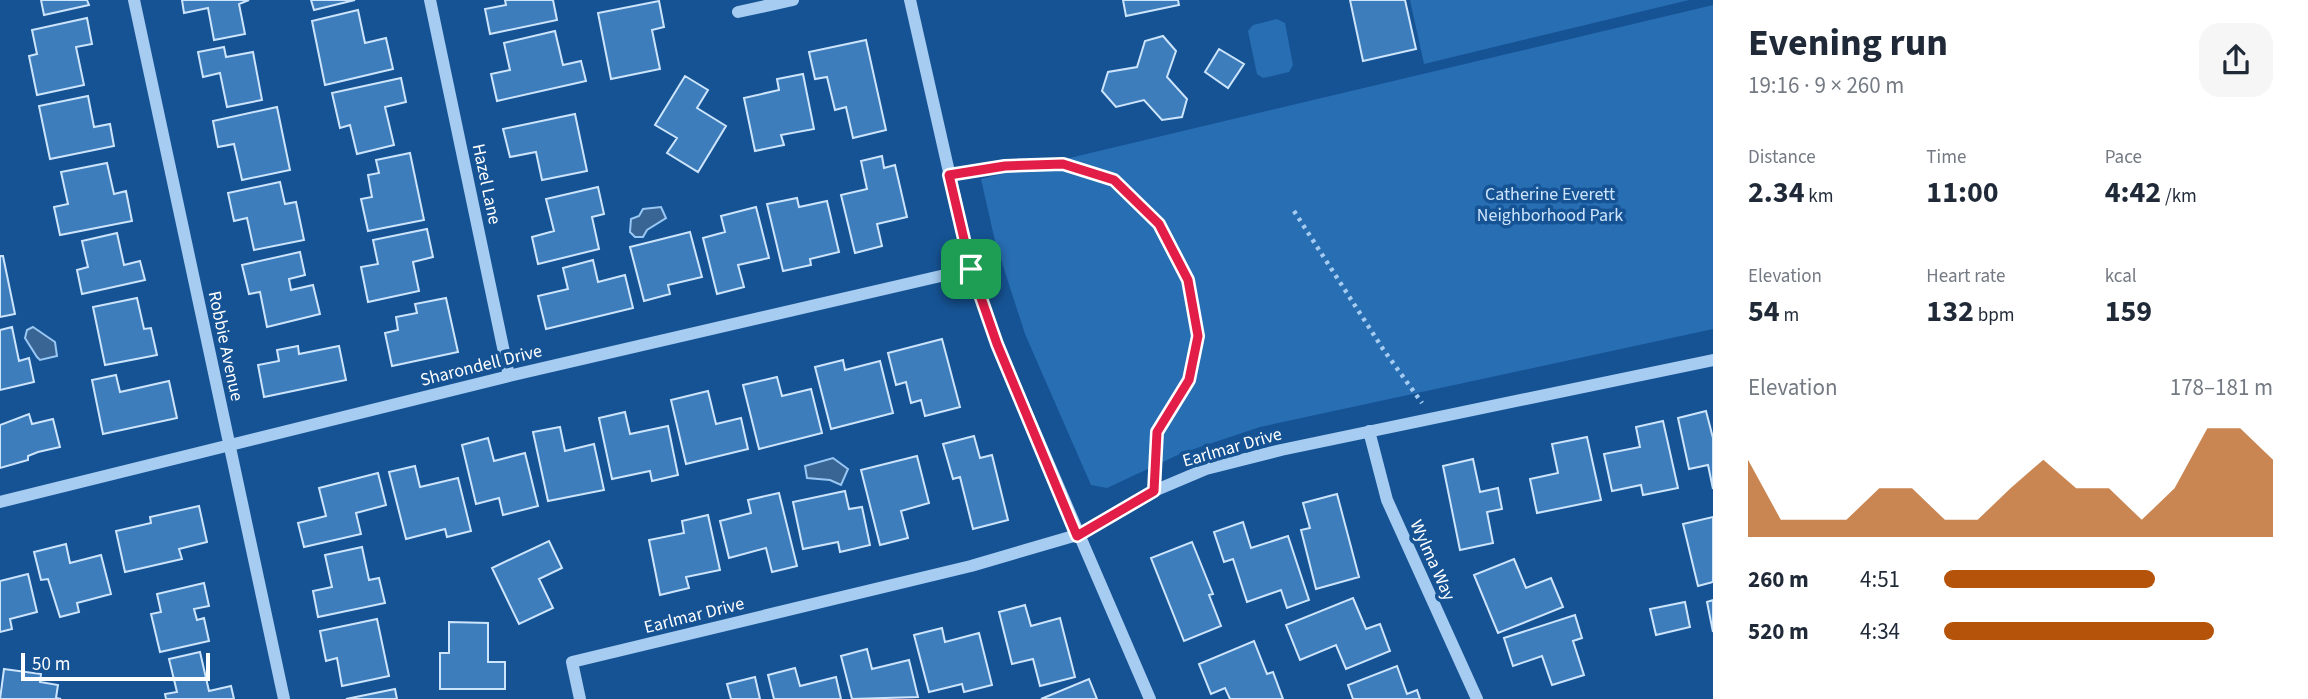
<!DOCTYPE html>
<meta charset="utf-8">
<style>
body{margin:0;font-family:"Source Sans 3",sans-serif;background:#f6f6f7;color:#1f2937;height:100vh;display:flex;flex-direction:column;font-size:26px;white-space:nowrap}
*{box-sizing:border-box;margin:0}
p{font-size:23px;color:#747a83}
.icon{flex:none;width:38px;height:38px;fill:none;stroke:currentColor;stroke-width:2;stroke-linecap:round;stroke-linejoin:round}
.map{position:relative;flex:1;overflow:hidden}
.panel{display:flex;flex-direction:column;background:#fff;width:595px}
.panel>*{flex:none}
.scale{position:absolute;left:21px;bottom:18px;width:189px;box-sizing:border-box;padding-left:7px;border:4px solid #fff;border-top:0;font-size:19px;line-height:24px;white-space:nowrap;color:#fff;-webkit-text-stroke:5px #165394;paint-order:stroke}
.pin{position:absolute;display:grid;place-items:center;width:60px;height:60px;color:#fff;margin:-30px;border-radius:14px;box-shadow:0 4px 10px #0006}
.round{display:grid;place-items:center;flex:none;width:74px;height:74px;border-radius:21px;background:#f6f6f7}
.headline{display:flex;align-items:center;justify-content:space-between;height:119px;padding:0 35px}
h1{font-size:38px;font-weight:700;line-height:52px}
.figures{display:grid;grid-template-columns:repeat(3,1fr);gap:10px;height:119px;padding:7px 35px}
.figures div{display:grid;align-content:center}
.figures b{font-size:30px;font-weight:700}
.figures small{font-size:19px;font-weight:400}
.figures p{font-size:19px}
.chart{height:196px;padding:14px 35px}
.chart p{display:flex;justify-content:space-between}
.chart svg{width:100%;height:126px;margin-top:7px;fill:#b45309;opacity:.7}
ul{padding:0 35px;list-style:none;font-size:23px}
li{display:grid;grid-template-columns:112px 84px 1fr;align-items:center;height:52px}
li i{height:18px;border-radius:9px;background:#b45309}
main{display:flex;flex:1;min-height:0}
.map>svg:first-child{display:block}
.green{fill:#286eb3}
.water{fill:#396594;stroke:#99c7f4;stroke-width:2}
.building{fill:#3e7dbc;stroke:#cde5fc;stroke-width:2}
.lines{fill:none;stroke-linecap:round;stroke-linejoin:round}
.path{stroke:#a6ccf1;stroke-width:4.5;stroke-dasharray:3.5 5;stroke-linecap:butt}
.minor{stroke:#a6ccf1;stroke-width:12}
.route-casing{stroke:#fff;stroke-width:14}
.route{stroke:#e11d48;stroke-width:9}
.labels{text-anchor:middle;stroke-width:7;stroke-linejoin:round;paint-order:stroke}
.street-label{font-size:18px;fill:#fff;stroke:#165394}
.park-label{font-size:18px;fill:#cde5fc;stroke:#165394}
</style>
<main>
<div class="map">
<svg width="1713" height="699" viewBox="0 0 1713 699">
<rect width="100%" height="100%" fill="#165394"/>
<!-- green -->
<path class="green" d="M1410,0H1689L1424,64Z
M1713,5V329L1260,427L1182,453L1107,488L1091,485L1025,334L995,241L981,179Z
M1277,19L1285,23L1293,65L1289,72L1263,78L1257,74L1248,31L1253,25Z"/>
<!-- water -->
<path class="water" d="M661,207L666,218L647,230L643,237H635L630,232L631,219L639,216L643,209Z
M33,327L55,342L57,356L40,360L37,357L25,338L27,330Z
M833,458L848,469L841,485L830,480L807,478L805,466Z"/>
<!-- building -->
<path class="building" d="M41,0H87L89,5L44,15Z
M182,0H249L239,4L245,34L214,40L208,8L184,13Z
M311,0H355L314,10Z
M505,0H553L557,20L490,34L485,9L506,5Z
M1123,0H1178L1179,5L1126,16Z
M1350,0H1405L1416,49L1363,61Z
M659,1L664,27L652,30L660,69L611,79L598,13Z
M358,10L365,43L386,38L393,69L325,85L312,21Z
M87,18L92,44L76,47L84,85L37,95L29,56L37,54L32,30Z
M555,31L563,65L581,61L586,81L497,101L491,74L510,70L504,43Z
M1163,36L1176,51L1167,77L1187,99L1182,117L1162,120L1144,100L1116,107L1102,91L1108,72L1137,67L1145,41Z
M866,40L886,130L853,138L846,107L835,110L827,77L815,79L809,52Z
M224,47L226,57L253,52L262,100L227,107L220,73L203,77L198,52Z
M1219,49L1244,64L1228,88L1205,72Z
M803,74L814,129L781,135L784,145L755,151L744,98L779,90L777,79Z
M685,76L708,90L697,108L726,126L698,172L667,153L677,138L655,125Z
M401,78L406,102L385,107L394,145L357,154L350,125L340,128L332,93Z
M88,96L94,127L110,124L114,146L50,159L39,106Z
M277,107L290,170L242,180L234,144L218,147L213,121Z
M575,114L587,171L542,180L536,152L510,157L503,129Z
M410,153L424,220L368,231L361,199L372,197L368,175L379,173L376,160Z
M882,156L884,168L895,165L907,217L877,224L882,246L855,253L841,195L867,189L861,161Z
M107,163L114,194L126,191L132,221L60,235L54,207L68,204L61,172Z
M280,182L285,204L296,202L304,240L254,250L247,218L234,221L228,193Z
M598,187L604,214L592,217L599,249L538,264L532,237L554,231L546,199Z
M797,198L799,207L827,201L839,252L810,259L811,265L783,271L767,204Z
M756,207L769,258L738,265L744,287L717,294L703,238L725,232L721,216Z
M427,229L433,257L413,262L419,291L368,302L361,267L378,264L373,240Z
M690,232L702,277L668,285L670,294L644,301L630,247Z
M117,233L124,265L140,261L145,280L82,294L77,270L88,267L82,241Z
M300,252L305,275L289,279L291,290L313,285L320,314L267,327L260,292L249,294L242,265Z
M0,256H3L15,314L0,317Z
M593,260L598,282L625,275L633,308L546,329L538,296L568,289L563,268Z
M137,298L144,329L151,328L157,355L105,365L93,307Z
M446,298L458,352L392,366L385,333L398,330L396,317L417,313L415,304Z
M12,327L19,361L29,358L34,382L0,390V330Z
M942,339L960,407L925,416L921,400L911,403L906,382L896,385L888,353Z
M298,346L299,354L339,346L346,380L264,397L258,365L279,361L277,350Z
M843,360L845,370L880,361L893,413L831,429L815,367Z
M116,375L120,392L169,381L177,418L103,434L92,380Z
M777,377L782,396L811,389L822,433L759,449L743,385Z
M708,391L716,424L741,418L748,449L686,464L671,400Z
M1706,411L1713,438V489L1708,465L1689,469L1678,418Z
M625,412L630,434L668,426L678,475L652,481L650,471L612,479L599,418Z
M29,414L32,424L53,419L60,447L38,452L28,456V460L0,468V425Z
M1663,421L1678,488L1643,495L1641,485L1612,491L1604,454L1640,447L1636,427Z
M560,427L565,451L594,444L604,490L548,501L533,432Z
M974,436L980,458L992,455L1008,520L973,529L960,477L953,479L943,444Z
M1587,437L1601,500L1537,513L1530,479L1558,473L1552,444Z
M488,438L494,461L525,453L538,506L503,515L499,498L476,504L462,445Z
M917,456L929,503L901,511L908,538L880,545L861,470Z
M1473,459L1480,492L1498,488L1502,509L1487,512L1493,543L1460,550L1443,466Z
M415,466L420,487L458,478L471,531L447,537L445,529L406,539L389,472Z
M378,473L386,505L356,513L361,534L304,547L298,523L326,516L319,488Z
M845,491L849,509L862,507L870,545L840,552L838,542L803,549L793,502Z
M779,493L797,566L772,572L766,548L729,558L720,521L751,513L748,500Z
M1337,494L1359,577L1316,589L1301,530L1310,528L1303,503Z
M199,506L207,542L179,549L182,559L125,572L116,531L151,523L150,517Z
M708,515L720,570L686,577L689,588L660,595L649,540L684,533L682,521Z
M1713,517V582L1698,586L1683,524Z
M1243,522L1251,548L1288,536L1309,600L1287,608L1281,590L1247,602L1233,559L1224,562L1214,532Z
M549,541L562,568L539,579L553,608L519,624L492,568Z
M1192,542L1213,594L1209,595L1221,626L1184,641L1151,558Z
M66,544L70,563L101,555L111,594L77,603L79,612L60,617L48,579L41,580L34,552Z
M362,547L369,580L379,578L385,603L318,617L313,591L332,587L325,555Z
M1514,559L1526,588L1551,578L1563,607L1498,633L1474,575Z
M28,574L37,612L10,619L12,629L0,632V581Z
M204,583L209,606L194,609L197,620L204,618L209,641L160,652L151,614L161,612L157,594Z
M1353,598L1366,629L1380,624L1390,651L1346,669L1336,645L1300,660L1286,625Z
M1713,600V632L1707,602Z
M1685,602L1690,627L1656,635L1650,609Z
M1025,605L1031,626L1060,618L1075,677L1040,686L1033,659L1012,664L999,612Z
M1575,615L1582,638L1573,641L1584,675L1552,685L1542,656L1513,666L1504,638Z
M377,619L389,676L342,686L337,658L326,661L320,631Z
M449,622L488,623V662H505V689H440V653H449Z
M942,628L945,642L979,633L992,685L964,692L962,684L929,692L914,635Z
M1254,641L1267,674L1273,672L1283,699H1230L1225,688L1211,694L1199,664Z
M867,649L872,669L909,660L918,697L852,699L841,656Z
M200,652L209,691L231,686L234,699H166L165,694L177,692L169,659Z
M1397,666L1407,694L1417,690L1420,699H1353L1348,685Z
M795,668L800,686L836,677L841,699H774L768,675Z
M4,669L41,674L40,682L58,685L56,698L61,699H0Z
M755,677L760,699H731L727,684Z
M1089,679L1097,699H1041Z
M395,689L397,699H346Z"/>
<g class="lines">
<!-- path -->
<path class="path" d="M967,172L1005,166L1063,164L1114,180L1159,224L1188,280L1198,336L1189,380L1157,432L1155,471
M1294,211L1383,349L1422,403"/>
<!-- minor -->
<path class="minor" d="M134,0L284,699
M430,0L509,376
M910,0L971,269L997,344L1150,699
M738,12L793,0
M1369,431L1387,500L1477,699
M0,502L509,376L971,269
M580,699L572,662L971,566L1077,535L1154,491L1206,469L1281,450L1713,360"/>
</g>
<g class="lines">
<!-- route casing -->
<g class="route-casing">
<path id="route" d="M1063,164L1114,180L1159,224L1188,280L1198,336L1189,380L1157,432L1154,491L1077,536L997,344L971,269L949,175L1005,166Z"/>
</g>
<!-- route -->
<use href="#route" class="route"/>
</g>
<g class="labels">
<!-- street labels -->
<g class="street-label">
<text transform="translate(487 184) rotate(78)" y="6">Hazel Lane</text>
<text transform="translate(226 346) rotate(78)" y="6">Robbie Avenue</text>
<text transform="translate(481 365) rotate(-14)" y="6">Sharondell Drive</text>
<text transform="translate(1232 447) rotate(-16)" y="6">Earlmar Drive</text>
<text transform="translate(1433 560) rotate(66)" y="6">Wylma Way</text>
<text transform="translate(694 615) rotate(-14)" y="6">Earlmar Drive</text>
</g>
<!-- park labels -->
<g class="park-label">
<text x="1550" y="200">Catherine Everett<tspan x="1550" dy="21">Neighborhood Park</tspan></text>
</g>
</g>
</svg>
<div class="scale">50 m</div>
<div class="pin" style="left:971px;top:269px;background:#1e9e55"><svg class="icon" aria-label="arrive" viewBox="0 0 24 24"><path d="M6 21V4h12l-3 4 3 4H6"/></svg></div>
</div>
<section class="panel">
<div class="headline"><div><h1>Evening run</h1><p>19:16 · 9 × 260 m</p></div><a class="round"><svg class="icon" aria-label="share" viewBox="0 0 24 24"><path d="M12 15V3M7 8l5-5 5 5M5 13v7h14v-7"/></svg></a></div>
<div class="figures">
<div><p>Distance</p><b>2.34<small> km</small></b></div>
<div><p>Time</p><b>11:00</b></div>
<div><p>Pace</p><b>4:42<small> /km</small></b></div>
</div>
<div class="figures">
<div><p>Elevation</p><b>54<small> m</small></b></div>
<div><p>Heart rate</p><b>132<small> bpm</small></b></div>
<div><p>kcal</p><b>159</b></div>
</div>
<div class="chart"><p><span>Elevation</span>178–181 m</p>
<svg viewBox="0 0 160 44" preserveAspectRatio="none"><path d="M0 44V17L10 38L20 38L30 38L40 27L50 27L60 38L70 38L80 27L90 17L100 27L110 27L120 38L130 27L140 6L150 6L160 17V44z"/></svg>
</div>
<ul>
<li><b>260 m</b>4:51<i style="width:64%"></i></li>
<li><b>520 m</b>4:34<i style="width:82%"></i></li>
</ul>
</section>
</main>
